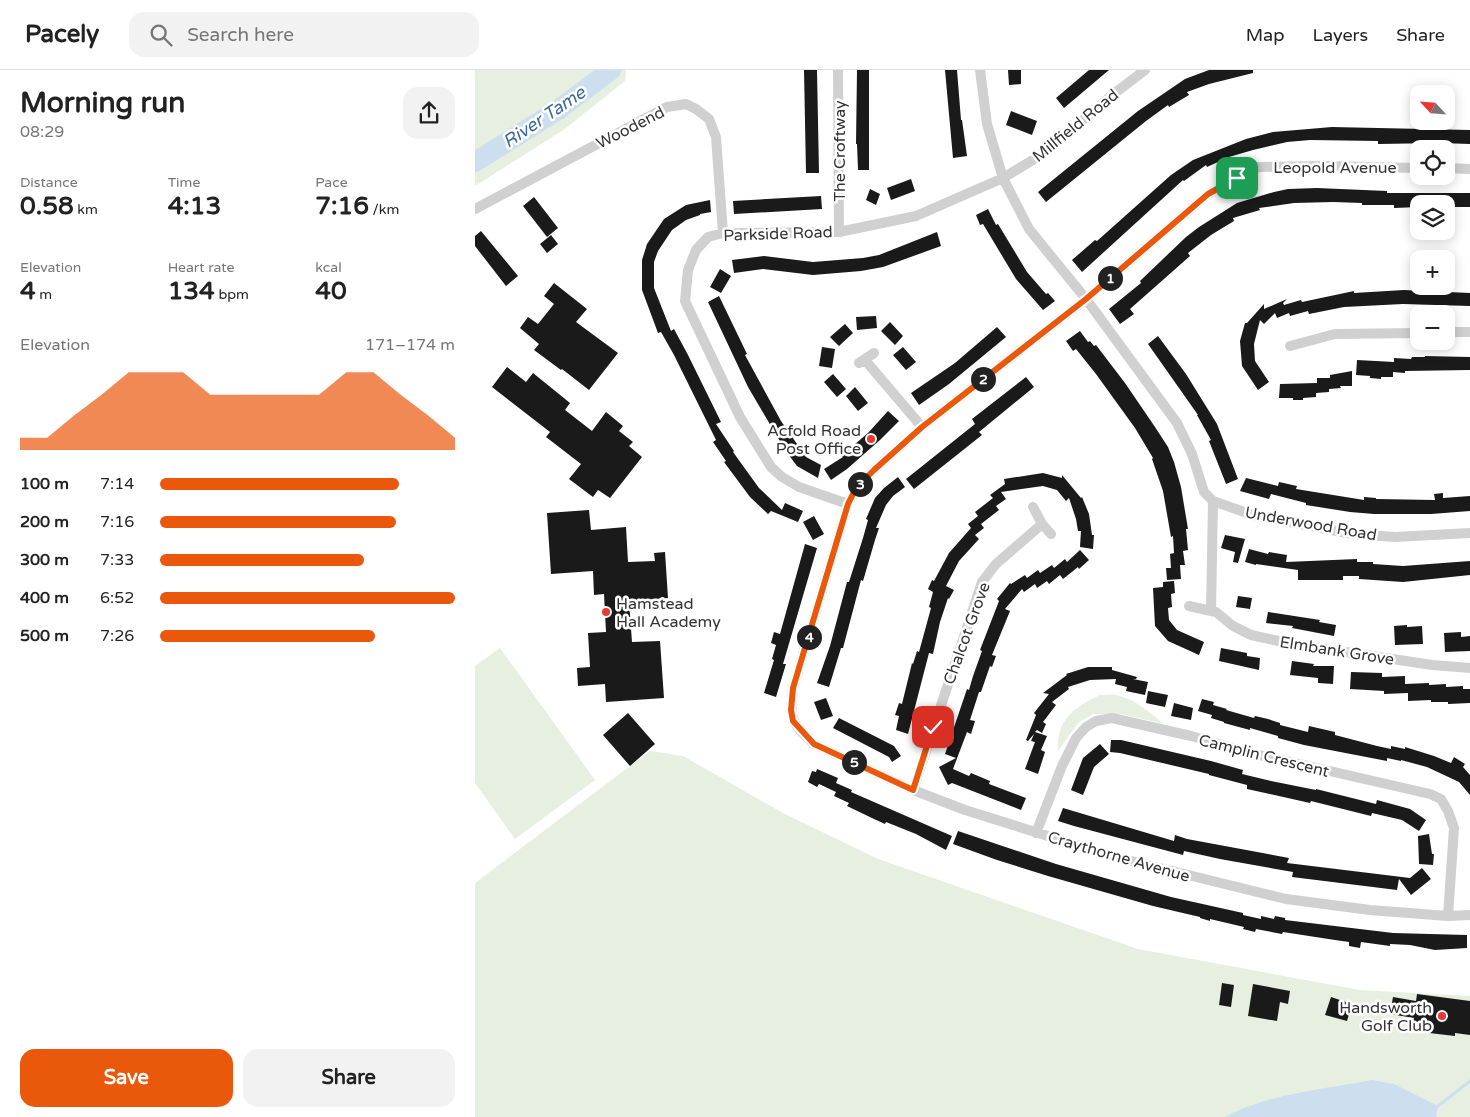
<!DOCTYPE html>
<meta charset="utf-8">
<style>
body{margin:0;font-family:"Varela Round",sans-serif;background:#f2f2f2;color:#222;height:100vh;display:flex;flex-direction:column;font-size:19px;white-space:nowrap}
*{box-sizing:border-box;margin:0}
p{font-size:16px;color:#767676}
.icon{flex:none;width:28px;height:28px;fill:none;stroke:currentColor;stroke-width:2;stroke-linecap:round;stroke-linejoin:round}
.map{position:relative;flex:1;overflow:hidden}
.side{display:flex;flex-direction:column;background:#fff;width:475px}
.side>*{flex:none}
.needle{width:32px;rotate:296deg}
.fabs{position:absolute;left:935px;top:15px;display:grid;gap:10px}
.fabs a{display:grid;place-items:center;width:45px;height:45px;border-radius:10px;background:#fff;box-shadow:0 2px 12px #0003;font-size:25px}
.pin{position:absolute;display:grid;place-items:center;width:42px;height:42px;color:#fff;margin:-21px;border-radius:10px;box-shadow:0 2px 8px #0006}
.km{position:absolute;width:25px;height:25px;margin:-12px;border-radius:50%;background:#222;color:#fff;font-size:14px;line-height:25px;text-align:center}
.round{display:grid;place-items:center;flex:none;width:52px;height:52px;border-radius:15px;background:#f2f2f2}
.summary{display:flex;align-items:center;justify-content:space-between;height:85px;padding:0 20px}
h1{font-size:28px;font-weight:700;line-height:38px}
.figures{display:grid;grid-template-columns:repeat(3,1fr);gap:8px;height:85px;padding:5px 20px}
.figures div{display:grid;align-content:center}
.figures b{font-size:25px;font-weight:700}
.figures small{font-size:14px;font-weight:400}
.figures p{font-size:14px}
.chart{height:140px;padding:10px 20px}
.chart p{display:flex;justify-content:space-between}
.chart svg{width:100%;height:90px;margin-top:5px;fill:#ea580c;opacity:.7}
.cta{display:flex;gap:10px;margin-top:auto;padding:10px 20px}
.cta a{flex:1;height:58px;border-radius:15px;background:#ea580c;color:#fff;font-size:20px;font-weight:700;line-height:58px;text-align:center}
.cta a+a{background:#f2f2f2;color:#222}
ul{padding:0 20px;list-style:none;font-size:16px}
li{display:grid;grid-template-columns:80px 60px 1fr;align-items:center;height:38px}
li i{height:12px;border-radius:6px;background:#ea580c}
header{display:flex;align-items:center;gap:30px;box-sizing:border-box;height:70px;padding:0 25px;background:#fff;border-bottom:1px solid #e0e0e0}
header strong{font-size:24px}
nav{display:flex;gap:28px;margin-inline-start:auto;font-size:18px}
.search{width:350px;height:45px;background:#f2f2f2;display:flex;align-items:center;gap:12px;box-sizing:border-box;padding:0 18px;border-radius:15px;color:#767676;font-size:19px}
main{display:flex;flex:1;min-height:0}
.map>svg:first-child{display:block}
.green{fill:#e7efe1}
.water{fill:#cddeef}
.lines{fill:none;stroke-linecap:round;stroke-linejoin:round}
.stream{stroke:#cddeef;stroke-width:3}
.river{stroke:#cddeef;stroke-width:20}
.building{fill:#1a1a1a}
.minor{stroke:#d0d0d0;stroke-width:10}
.route-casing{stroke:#fff;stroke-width:10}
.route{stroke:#ea580c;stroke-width:6}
.poi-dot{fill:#ec3832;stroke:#fff;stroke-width:2}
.labels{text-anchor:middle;stroke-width:5;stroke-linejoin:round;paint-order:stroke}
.street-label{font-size:16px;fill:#333;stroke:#fff}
.poi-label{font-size:16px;fill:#333;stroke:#fff;text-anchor:end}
.water-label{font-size:18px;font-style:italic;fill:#3c6b9a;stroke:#fff}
</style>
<header>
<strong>Pacely</strong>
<div class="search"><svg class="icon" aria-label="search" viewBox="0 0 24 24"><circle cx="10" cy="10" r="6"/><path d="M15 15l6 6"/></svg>Search here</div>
<nav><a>Map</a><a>Layers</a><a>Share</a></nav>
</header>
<main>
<section class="side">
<div class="summary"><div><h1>Morning run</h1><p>08:29</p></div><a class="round"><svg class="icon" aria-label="share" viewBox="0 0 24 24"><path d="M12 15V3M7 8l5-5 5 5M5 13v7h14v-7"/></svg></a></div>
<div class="figures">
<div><p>Distance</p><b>0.58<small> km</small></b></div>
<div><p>Time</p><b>4:13</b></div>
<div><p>Pace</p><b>7:16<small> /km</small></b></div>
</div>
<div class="figures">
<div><p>Elevation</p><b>4<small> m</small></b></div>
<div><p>Heart rate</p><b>134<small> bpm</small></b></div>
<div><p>kcal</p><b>40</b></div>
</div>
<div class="chart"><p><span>Elevation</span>171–174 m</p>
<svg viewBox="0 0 160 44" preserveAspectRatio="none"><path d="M0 44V38L10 38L20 27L30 17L40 6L50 6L60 6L70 17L80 17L90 17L100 17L110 17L120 6L130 6L140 17L150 27L160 38V44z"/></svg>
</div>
<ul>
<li><b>100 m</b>7:14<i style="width:81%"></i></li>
<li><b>200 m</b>7:16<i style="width:80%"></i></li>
<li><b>300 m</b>7:33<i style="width:69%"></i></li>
<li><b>400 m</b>6:52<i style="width:100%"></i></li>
<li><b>500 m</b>7:26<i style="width:73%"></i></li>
</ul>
<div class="cta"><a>Save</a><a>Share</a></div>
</section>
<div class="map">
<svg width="995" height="1047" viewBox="0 0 995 1047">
<rect width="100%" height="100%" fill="#fff"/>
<!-- green -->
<path class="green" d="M0,0H151L150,11L90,59L0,116Z
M25,578L120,710L40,769L0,713V596Z
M625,625C630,625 636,624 641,625C659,628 675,643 689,654L646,644H618L603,653L583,681C581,650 599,637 625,625Z
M175,681L208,686L308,743L403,789L663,879L885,920L995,926V1047H0V813Z"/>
<!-- water -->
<path class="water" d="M897,1010L919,1014L963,1036L961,1047H750C792,1024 850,1019 897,1010Z"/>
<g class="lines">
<!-- stream -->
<path class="stream" d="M959,1037L963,1036L995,1011"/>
<!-- river -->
<path class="river" d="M0,92L83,40L136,0"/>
</g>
<!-- building -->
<path class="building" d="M329,0H342L344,103H331Z
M382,0H394V100H383L382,74H381Z
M470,0H482L486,50H487L492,86L478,88Z
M533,0H546V14L534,15Z
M614,0H634L589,38L581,28Z
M734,0H778V3L734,14L712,22L714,25L694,37L693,35L671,51L571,132L563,122L663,41L710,9Z
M536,41L562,51L557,65L531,55Z
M857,57L995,60V74L965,73L903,74V71L835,70L812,72L778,80L754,87L732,97L731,95L709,111L708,110L607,202L597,190L620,170L622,171L696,105L718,90L771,69L798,62Z
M436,109L440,121L416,130L412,118Z
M842,118L912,121V123H995V137H971V134H944V137L919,138V135H887V133L858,132L819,133L784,138L785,140L758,148L759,151L736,165L713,183L715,186L655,239L659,244L645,254L634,239L666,213L665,211L711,167L724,157L762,133L799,122L813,119Z
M395,119L405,124L401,135L391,130Z
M346,126L347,139L259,144L258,131Z
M59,127L83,158L72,167L48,136Z
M235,130L236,142L225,144V145L211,150L197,160L183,181L179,192V218L196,261L199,259L213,285L246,352L241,354L259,381L258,382L284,418L307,440L310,433L328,441L323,452L296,441L293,444L275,427L249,392L251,391L238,372L241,370L199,285L186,262L183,263L167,220V190L172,174L189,149L211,135Z
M513,139L521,155L523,154L552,202L571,224L573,223L580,231L568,240L541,209L508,154L505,155L501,145Z
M6,161L43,206L31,216L0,176V166Z
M462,162L466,176L408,197L386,201L338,205L288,199L259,203L257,190L289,186L338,192L388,188L404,185Z
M76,165L83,174L72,183L65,174Z
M245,199L256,206L246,223L235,217Z
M79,213L112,239L101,252L143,283L114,320L87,299L86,300L59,280L64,274L45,258L53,247L63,254L79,234L69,226Z
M929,220L995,223V236L928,234L869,237L834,244L833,241L815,246L814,243L802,248L800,243L789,254L785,250L779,274L780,291L794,312L783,320L767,296L765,271L770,253H772L789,234V239L812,229L808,233L809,235L826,230L827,232L879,221V223Z
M244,226L272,284L270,285L306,351L331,387L346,395L343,408L322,396L310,380L273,317L233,232Z
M401,246L402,258L382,260L381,247Z
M415,252L428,266L420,275L406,261Z
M370,254L378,263L364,276L355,267Z
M522,257L531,267L474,314L444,335L436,323L480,293Z
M605,261L613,272L615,271L619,276L621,275L650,313L680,357L693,377L699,392L706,417L713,459H711L713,480L708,481L710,495H705L706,509L692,510L691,498H696L695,484L699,483L698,466L696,467L688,421L677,389L678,388L660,358L621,304L601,279L598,281L591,271Z
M683,266L711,304L742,354L763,409L751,414L734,371L736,370L722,345H723L673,274Z
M347,277L360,279L357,298L344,296Z
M428,277L441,292L431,300L418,285Z
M950,286L995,287V300L930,301V303L918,302V307H906V309L895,308V306L881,305L882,290L919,292V288L936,289L937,287H950Z
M32,297L51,312L58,303L95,333L90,340L117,361L131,342L148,356L144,361L158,372L154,376L167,387L135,428L123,420L118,427L94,409L106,394L71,367L75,362L17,317Z
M877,301V316H865L866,318L854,319V322L841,323V327L828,328V330H818V328H804L805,314L842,313V308H855V305Z
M358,304L371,319L362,327L349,312Z
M551,307L559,317L504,362L507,365L439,419L431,409L500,354L497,349Z
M380,317L393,333L383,341L371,326Z
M413,341L424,351L405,370L372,399L356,410L349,399L368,387L366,386L393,363Z
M568,403L587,408V405L606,428L607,427L614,444L617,465H619L618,479L605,477L606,461H603L601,449L594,428L591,431L582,420L568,416L526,422L531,429L521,436L524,440L506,454L509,458L500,465L504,469L484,491L471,516L479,520L474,529L473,528L465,552L458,584L454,583L433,664L421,660L424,646L420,645L424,633L427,634L437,593L438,594L442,581L444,582L456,538L454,537L458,522L453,519L457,510L459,511L474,483L496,458L493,454L503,446L500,442L518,428L515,425L530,414L529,409Z
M423,407L430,417L418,426L411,435L401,458H404L400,470L388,511L386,510L368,578H366L354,617L342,613L355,576L372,512H374L388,468L393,450L391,449L400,428L409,418Z
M771,408L803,416L804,412L822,416L821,419L889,430V427L901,428V429L960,430L959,424L968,423V428L995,426V441L956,444H899L875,442L831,435V433L796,424L794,429L765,421Z
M114,440L116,460L151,457L153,492L180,491L179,483L190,482L193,528L154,531L157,572L185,571L189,628L131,632L130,614L103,616L102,598L115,597L113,563L131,562L129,524L119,525L118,501L76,504L72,443Z
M339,446L349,464L338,470L328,452Z
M750,465L770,469L763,493L758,492L760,482L746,478Z
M330,474L342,478L308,594H311L301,627L289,623L299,590L297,589L301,575L296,573L299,562L305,564Z
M774,479L793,484L794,482L812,485L811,492L882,489V492H898V494L928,496L995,491V505L928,512L884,509V506H868V510H823V500L781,494V495L770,492Z
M605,480L614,490L604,499L603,497L588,509L585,505L574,514L572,511L562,518L560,514L549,522L547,519L530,539L535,541L517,585L521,586L517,597L515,596L506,622H504L495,650L500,651L496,664L492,662L478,699L494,706L496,703L515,711L514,714L551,728L546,740L477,713L473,715L464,697L481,688L470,684L492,619L494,620L498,606L507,581L505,580L524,531L522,529L535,513L536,514L550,505L552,508L563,500L565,503L577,495L579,498L590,489L592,492Z
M699,511L700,523L696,524L697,537L693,538L694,550L702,560L729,572L724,585L693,571L680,556L678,518L688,517V512Z
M763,526L777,528L775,539L761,537Z
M793,542L845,550L844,552L861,555L859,566L817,558L818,556L791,553Z
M932,555V557L947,556L948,574L920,575L919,556Z
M986,562V567L995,566V581L970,582L969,563Z
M746,578L772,583V586L785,588L784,600L744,591Z
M817,591L839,594L838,596H859L858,614L843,613V608L815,605Z
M613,597H637V600L662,607L661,609H658L673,612L670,625L651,621L652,617L640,614L641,609L615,610L593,617L594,619L577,632L581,635L568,652L571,654L567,663L562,660L560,662L572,666L566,680L570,682L563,704L550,699L560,672L556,671L559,664L553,671L551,670L561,645L559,643L574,624L568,623L592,605L591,604Z
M876,602L907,603V607L930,606V614L954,613V615L971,614V617L988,616V619H995V633L973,634V632H956V630L933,631V623L909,624V621L875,619Z
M673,621L693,625L690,637L671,633Z
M351,628L358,646L346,650L339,632Z
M727,629L739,632L738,635L752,639L751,640L779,648L780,646L793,649L805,653V655L833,662L834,656L860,662V665L902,676L916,679V676L930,679V677L959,686L976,693L979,687L990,694L988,697L995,705V725L984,712L952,697L926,690V691L912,688V691L829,675L803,668V666L775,658V660L749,653V652L736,648L737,645L723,641Z
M699,633L718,638L716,650L696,646Z
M153,643L180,674L155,696L128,665Z
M364,648L419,676L426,686L417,692L414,687L358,658Z
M636,670H646L736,691L768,700L767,704L796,711L841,720V719L901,734L902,730L935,739L951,750L944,761L927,750L897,743L896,746L836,731L835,733L772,719V715L734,705V704L645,683L635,682Z
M625,674L634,684L619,697L608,725L596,720L608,688Z
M342,699L363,708L361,713L377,720L376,722L477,766L471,780L441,764L411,752L410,754L399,749L372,736L374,733L359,726L361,722L344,714L342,717L333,712L337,701L341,702Z
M588,738L699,771L700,765L712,769L814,788L812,793L935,808L947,798L956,809L936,825L924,809L922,820L817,807L818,802L745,789L709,781L708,785L599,756L583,751Z
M483,761L581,794L696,827L768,843V845L786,849V846L799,849L800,846L810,848V850L918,863L992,865V878L960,880L935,875L915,874V876L886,872L885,878L874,876V872L860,870L808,862L807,864L781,859L780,862L768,859L769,857L735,849V851L725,848V847L678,836L573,806L522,790L478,774Z
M954,764L957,784H959L958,795L944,794L943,766Z
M747,913L759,915L756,937L744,935Z
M778,914L815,921L813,934L805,932L802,951L773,946Z
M942,924L995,931V965L980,963V966L937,961L939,948L915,944L918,927L941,931Z
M856,927L877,934L872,951L850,945Z"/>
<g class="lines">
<!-- minor -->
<path class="minor" d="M363,0L364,162
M505,0L512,54L528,108L554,159L611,229L702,353L717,384L729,422L738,431L778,445L877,464L920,467L995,463
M944,98L852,96L783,97L733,124L611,229L447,357L399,400L381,418L373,434L318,618C315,649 315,652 339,674L438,720L490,740L640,787L811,829L895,840L973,846L995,845
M971,98L995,99
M0,139L192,37L211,34L221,39L234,49L241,67L248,163
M971,262H995
M815,276L860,264L944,263
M390,290L447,357
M384,293L399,283
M738,431L736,541L741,542L758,556L776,565L812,573L957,595L995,598
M373,434L324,417L307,407L296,397L265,347L210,231L213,200L221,180L233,167L248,163L364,162L441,146L528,108L571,82L636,26L670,0
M558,437L567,454L576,464
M714,536L736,541
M438,720L507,512L521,494L567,454
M561,763L587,696L601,668L611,657L621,651L637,648L716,666L776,683L955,724L966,729L973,741L979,758L973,846"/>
</g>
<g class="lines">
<!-- route casing -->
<g class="route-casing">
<path id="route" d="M458,657L438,720L339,674L318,651L316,640L318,618L373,434L381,418L399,400L447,357L611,229L733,124L762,108"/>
</g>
<!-- route -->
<use href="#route" class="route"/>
</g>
<!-- markers -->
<g class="poi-dot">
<circle cx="396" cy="369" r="5"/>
<circle cx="131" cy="542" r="5"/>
<circle cx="967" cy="946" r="5"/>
</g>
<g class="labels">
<!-- street labels -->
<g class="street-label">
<text transform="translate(600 55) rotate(-39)" y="6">Millfield Road</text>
<text transform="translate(155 57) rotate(-27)" y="6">Woodend</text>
<text transform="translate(364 81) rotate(-90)" y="6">The Croftway</text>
<text x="860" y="103">Leopold Avenue</text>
<text transform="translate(303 163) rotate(-2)" y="6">Parkside Road</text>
<text transform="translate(836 453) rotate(10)" y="6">Underwood Road</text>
<text transform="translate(491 563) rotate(-70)" y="6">Chalcot Grove</text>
<text transform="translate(862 580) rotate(9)" y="6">Elmbank Grove</text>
<text transform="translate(789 685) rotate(14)" y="6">Camplin Crescent</text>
<text transform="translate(644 786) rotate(16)" y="6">Craythorne Avenue</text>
</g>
<!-- poi labels -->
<g class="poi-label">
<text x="386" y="366">Acfold Road<tspan x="386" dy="18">Post Office</tspan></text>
<text x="141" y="539" text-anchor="start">Hamstead<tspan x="141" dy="18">Hall Academy</tspan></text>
<text x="957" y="943">Handsworth<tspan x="957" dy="18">Golf Club</tspan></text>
</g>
<!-- water labels -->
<g class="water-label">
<text transform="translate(69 47) rotate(-34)" y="6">River Tame</text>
</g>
</g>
</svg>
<div class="fabs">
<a><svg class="needle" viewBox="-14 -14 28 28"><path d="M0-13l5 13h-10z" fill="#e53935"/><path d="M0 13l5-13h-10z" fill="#767676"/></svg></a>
<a><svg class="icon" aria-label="locate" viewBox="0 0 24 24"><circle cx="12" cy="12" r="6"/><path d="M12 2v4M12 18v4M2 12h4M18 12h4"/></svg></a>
<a><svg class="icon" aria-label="layers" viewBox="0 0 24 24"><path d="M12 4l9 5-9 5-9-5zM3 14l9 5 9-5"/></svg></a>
<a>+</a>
<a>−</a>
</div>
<div class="pin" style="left:762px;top:108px;background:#1e9e55"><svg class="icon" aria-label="arrive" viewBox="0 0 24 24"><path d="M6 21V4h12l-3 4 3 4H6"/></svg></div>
<div class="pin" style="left:458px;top:657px;background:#d93025"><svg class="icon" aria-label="check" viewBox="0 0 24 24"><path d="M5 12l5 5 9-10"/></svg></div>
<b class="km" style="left:635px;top:208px">1</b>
<b class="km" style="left:508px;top:309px">2</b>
<b class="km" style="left:385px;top:414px">3</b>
<b class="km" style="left:334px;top:567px">4</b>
<b class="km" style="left:379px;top:692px">5</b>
</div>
</main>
